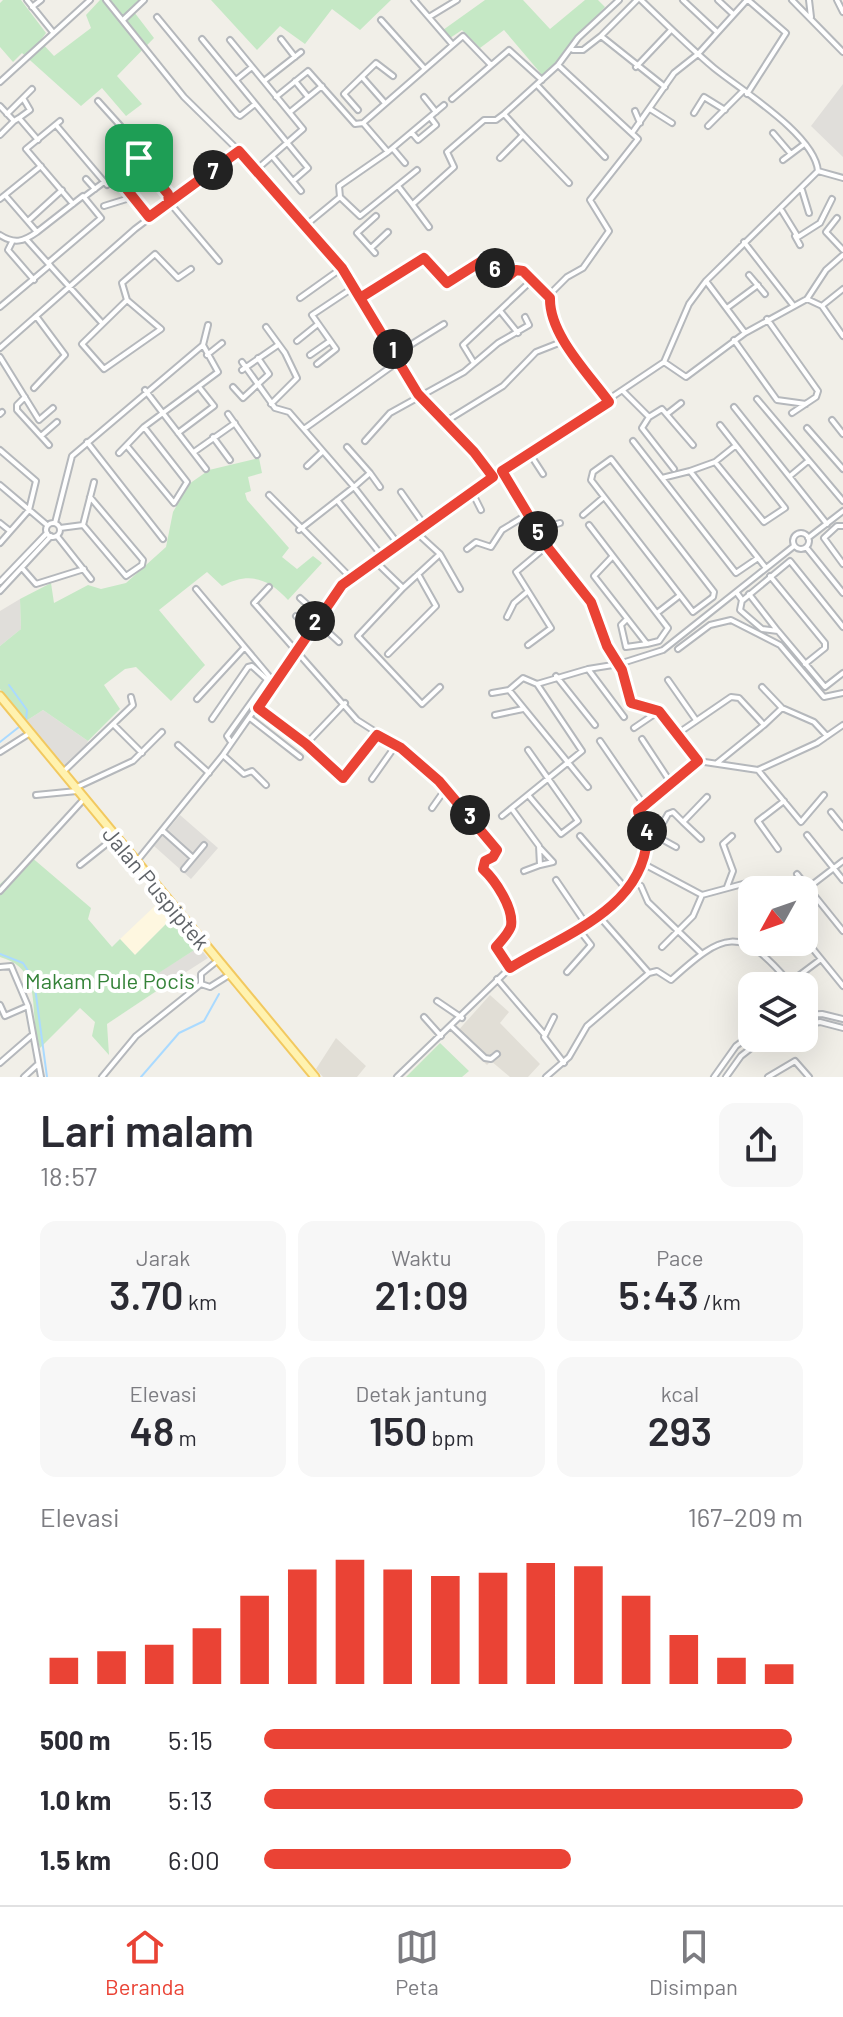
<!DOCTYPE html>
<html lang="id">
<meta charset="utf-8">
<style>
body{margin:0;font-family:Barlow,sans-serif;background:#f7f7f7;color:#2b2b33;height:100vh;display:flex;flex-direction:column;font-size:30px;white-space:nowrap}
*{box-sizing:border-box;margin:0}
p{font-size:26px;color:#7c7c81}
.icon{flex:none;width:44px;height:44px;fill:none;stroke:currentColor;stroke-width:2;stroke-linecap:round;stroke-linejoin:round}
.map{position:relative;height:1077px;overflow:hidden}
.details{display:flex;flex-direction:column;background:#fff;flex:1}
.details>*{flex:none}
.needle{width:52px;rotate:230deg}
.tools{position:absolute;left:738px;top:876px;display:grid;gap:16px}
.tools a{display:grid;place-items:center;width:80px;height:80px;border-radius:16px;background:#fff;box-shadow:0 8px 32px #0002;font-size:40px}
.pin{position:absolute;display:grid;place-items:center;width:68px;height:68px;color:#fff;margin:-34px;border-radius:16px;box-shadow:0 4px 12px #0006}
.km{position:absolute;width:40px;height:40px;margin:-20px;border-radius:50%;background:#222;color:#fff;font-size:22px;line-height:40px;text-align:center}
.round{display:grid;place-items:center;flex:none;width:84px;height:84px;border-radius:16px;background:#f7f7f7}
.head{display:flex;align-items:center;justify-content:space-between;height:136px;padding:0 40px}
h1{font-size:44px;font-weight:600;line-height:60px}
.figures{display:grid;grid-template-columns:repeat(3,1fr);gap:12px;height:136px;padding:8px 40px}
.figures div{display:grid;align-content:center;border-radius:16px;background:#f7f7f7;text-align:center}
.figures b{font-size:40px;font-weight:600}
.figures small{font-size:22px;font-weight:400}
.figures p{font-size:22px}
.chart{height:224px;padding:16px 40px}
.chart p{display:flex;justify-content:space-between}
.chart svg{width:100%;height:144px;margin-top:8px;stroke:#ea4335;stroke-width:6}
ul{padding:0 40px;list-style:none;font-size:26px}
li{display:grid;grid-template-columns:128px 96px 1fr;align-items:center;height:60px}
li i{height:20px;border-radius:10px;background:#ea4335}
.menu{display:flex;justify-content:space-around;align-items:center;height:112px;border-top:2px solid #e1e1e2;background:#fff;font-size:22px;color:#7c7c81}
.menu a{display:grid;justify-items:center;gap:4px}
.menu .selected{color:#ea4335}
.map>svg:first-child{display:block}
.commercial{fill:#fef7e0}
.industrial{fill:#e0deda}
.education{fill:#e1ded6}
.green{fill:#c5e8c5}
.lines{fill:none;stroke-linecap:round;stroke-linejoin:round}
.stream{stroke:#aadaff;stroke-width:2}
.street-casing{stroke:#b5b8bc;stroke-width:8}
.primary-casing{stroke:#f2c960;stroke-width:11}
.street{stroke:#fff;stroke-width:4}
.primary{stroke:#fff2af;stroke-width:7}
.route-casing{stroke:#fff;stroke-width:16}
.route{stroke:#ea4335;stroke-width:10}
.labels{text-anchor:middle;stroke-width:8;stroke-linejoin:round;paint-order:stroke}
.street-label{font-size:22px;fill:#5f6368;stroke:#fff}
.park-label{font-size:22px;fill:#348238;stroke:#fff}
</style>
<div class="map">
<svg width="843" height="1077" viewBox="0 0 843 1077">
<rect width="100%" height="100%" fill="#f1efe8"/>
<!-- commercial -->
<path class="commercial" d="M160,901L174,916L135,955L120,939Z"/>
<!-- industrial -->
<path class="industrial" d="M843,84V157L811,126Z
M20,599L21,629L0,646V611Z
M43,710L88,741L83,754L65,769L26,721Z
M180,815L218,848L191,879L154,846Z
M199,947L208,958L161,988L153,976Z"/>
<!-- education -->
<path class="education" d="M490,995L509,1012L500,1023L540,1064L528,1077H510L491,1061L487,1065L455,1034Z
M336,1038L366,1066L357,1077H323L316,1069Z"/>
<!-- green -->
<path class="green" d="M3,0H21L46,33L40,41L54,56L91,28L86,15L100,0H140L131,8L154,38L117,76L142,104L126,116L102,88L81,106L22,53L13,62L0,47V3Z
M211,0H391L360,30L332,9L305,44L280,26L257,50Z
M485,0H523L550,29L585,0H598L605,7L543,76L504,30L480,48L462,30L450,38L443,30Z
M259,458L262,473L248,477L251,491L245,493L247,500L289,548L282,557L297,569L313,556L322,563L288,600C269,579 250,571 222,586L207,572L159,610L205,665L171,701L136,667L125,669L104,685L120,709L88,741L43,710L26,721L0,689V646L21,629L20,599L51,583L54,603L88,585L101,589L126,583L166,547L173,512L189,484L209,470Z
M30,856L91,908L88,919L112,947L120,939L135,955L174,916L199,947L154,976L161,988L107,1024L109,1055L92,1036L95,1022L80,1008L40,1048C27,1013 46,970 0,957V884Z
M440,1043L469,1071L462,1077H406Z"/>
<g class="lines">
<!-- stream -->
<path class="stream" d="M9,685L27,710L26,720
M0,742L19,727
M0,954L23,963L34,980L47,1077
M141,1077L179,1033L204,1021L219,994"/>
<!-- street casing -->
<g class="street-casing">
<path id="street" d="M27,0L52,31
M106,0L184,97L239,151L342,268L418,394L492,477
M414,0L452,44
M637,0L601,36L665,87
M641,0C665,23 688,46 714,68C741,90 815,135 818,171
M683,0L716,31
M718,0L733,14
M792,0L843,52
M809,0L811,17
M837,0L843,12
M32,7L41,0
M157,17L237,114L240,116L255,104
M429,17L457,0
M124,19L144,0
M381,20L424,68
M202,39L308,168L293,181
M281,39L295,57
M230,40L303,129L256,170
M573,50H583L601,36
M636,67L671,30
M362,77L384,102
M236,80L252,67
M264,81L301,52
M295,81L308,97
M0,82L90,0
M537,85L605,157
M747,94L786,33L748,0
M276,97L308,71L355,124L363,123
M424,97L436,112
M452,99L509,50L542,80
M98,101L135,142L139,158L168,194L169,202L219,261
M0,106L14,121L0,135
M650,109L672,123
M358,110L344,94L376,63L393,76
M635,111L640,123
M290,112L322,86
M694,113L704,97L725,110
M7,114L32,89
M19,118L30,110L23,98
M14,121L19,118L38,140
M60,121L26,149L73,204
M56,125L107,185L139,158
M708,126L743,91
M412,133L418,140L436,125L430,117
M632,133L674,73L698,54L747,0
M773,133L791,154
M523,135L569,183
M394,150L405,163
M388,152L444,105
M272,156L301,191
M500,158L523,135L504,114
M783,160L803,145
M818,171L843,178
M117,177L149,217
M86,179L95,189
M398,186L412,204L414,203L454,167L447,152L484,120H496L504,114L558,65L578,38L619,0
M802,190L809,213
M5,195L41,166
M84,197L104,182
M340,197L339,186L388,152L363,123L463,36L491,65
M0,199L5,195L37,232L83,196L101,218L48,263
M412,204L429,227
M104,206L133,197
M782,211L798,237L820,223L832,199
M837,218L826,232L843,250
M28,221L62,190
M306,225L340,197L360,216L417,170
M0,235C14,244 23,242 37,232
M795,236L800,245
M27,240L102,323
M12,242L8,250L34,280
M744,242L793,305
M371,248L388,232
M375,253L357,233L376,216
M749,275L765,294
M706,281L745,333
M549,295L567,277L583,268L609,231L590,200L638,139L558,65
M300,298L342,268
M360,298L424,258L447,283L485,259L505,279L516,270L523,271L550,298C549,335 587,373 609,402
M807,299L826,270L843,255
M127,300L161,329L104,369L82,344L127,300L122,283L155,254L178,278L191,269
M823,305L843,289
M0,307L50,265
M727,308L758,285
M501,312L518,333
M767,319L818,391L816,397L792,413
M266,327L285,353L297,378L271,404
M734,340L777,400L806,404
M297,341L318,324
M0,348L135,229L238,151
M396,354L444,324
M207,355L222,343
M310,355L330,341
M0,357L39,420L53,408
M242,362L275,408L289,412L354,487L299,530
M664,362L686,377L745,333L807,299L822,306L843,336
M474,363L463,345L533,279
M317,364L336,349L312,315L354,287
M242,370L278,345
M233,387L243,398L269,374L258,358
M34,388L65,355L36,316
M145,390L206,469
M623,391L649,417L662,409L693,445
M25,397L17,405V410L49,445
M757,399L843,501
M734,407L827,524
M0,414L2,412
M228,414L257,455
M667,414L681,403
M649,417L642,428L674,469
M832,420L843,434
M443,423L503,386L536,352L564,341
M807,428L843,469
M304,429L399,361
M178,433L214,406L199,387
M41,436L57,422
M213,437L230,460
M365,441L390,413L464,372L498,343L529,325L525,317
M633,441L736,573L758,558
M87,442L163,539
M127,446L174,503L187,482L144,427
M735,446L715,462L690,471L766,568
M347,447L370,473
M0,450L36,481L29,510L0,543
M194,452L235,423
M119,453L144,427L218,372L203,345L208,325
M530,454L543,474
M611,459L714,592L713,597L693,612L591,480L593,472Z
M715,462L764,522L785,508L720,425
M307,466L322,452
M502,471L549,549L591,602L610,652L622,670L631,703L659,711L698,761
M790,476L808,461
M662,478L690,471
M0,485L47,525
M380,487L370,473L354,487L399,545
M401,492L425,526
M472,492L481,510
M269,495L351,578
M337,500L383,557
M583,515L604,497
M0,523L10,531
M55,523L72,456L203,345
M46 530a7 7 0 1 1 14 0a7 7 0 1 1-14 0Z
M83,525L126,576L142,565L143,560L90,497
M589,525L668,628L659,641L647,644L594,576L612,557
M843,526H837L824,538L843,564
M60,528L83,525L94,482
M538,530L560,523
M793 541a8 8 0 1 1 16 0a8 8 0 1 1-16 0Z
M57,536L91,579
M808,538L843,511
M806,547L843,593
M467,549L476,542L491,547L502,530L528,514
M440,554L460,589
M376,562L403,588L358,636L422,704L440,687
M22,568L36,584L84,569
M770,576L825,643V648L805,664
M0,582L47,533
M269,587L254,603L357,720L401,748L439,781L495,847L496,854L486,859L483,869C495,881 514,908 511,926C509,933 501,941 496,947L510,968
M403,588L440,554L417,533
M196,589L274,682
M0,591L51,536
M737,593L742,600L740,610L762,629L778,631L825,687L843,673
M749,594L777,630
M300,598L319,615
M743,600L790,561L843,627
M657,613L679,596
M296,616L310,628
M507,617L514,603L527,592
M627,619L621,625L626,647L647,644
M315,620L339,642
M528,645L551,628L516,572L547,546
M678,649L710,625L731,620L780,645L824,697L843,693
M388,654L436,606L418,574
M588,669L619,664L663,650L794,546
M556,676L595,725
M668,680L696,720
M762,687L782,708L814,722L827,736
M509,690L588,787
M492,693L509,690L523,678L537,684
M197,699L244,648
M258,708L306,744L343,778L377,735
M495,715L523,709
M250,718L300,757
M212,719L248,667L252,666L273,685
M113,724L142,753
M634,728L659,711
M677,734L731,697L739,698L764,725L782,708
M642,739L671,783
M600,741L644,805
M231,742L227,736L267,680
M306,744L345,703
M178,745L209,773
M528,750L578,821L561,834L528,795
M0,752L30,733
M223,755L244,774L252,771L266,785
M717,763L764,725
M758,770L801,822L824,795
M64,771L133,705L131,697
M372,779L396,745
M77,787L133,761L162,732
M36,795L77,791
M432,808L444,791
M512,809L539,846L540,865L524,871
M831,812L843,827
M502,816L582,751L537,684L588,669L624,717
M683,822L701,839
M163,831L193,858
M647,831L676,847
M656,835L668,814L673,812L683,822L707,797
M807,835L843,880
M580,836L627,890
M778,849L758,821L784,801
M137,861L223,755L342,585L493,477L664,362L689,304L706,281L818,171
M642,863L702,895L750,882
M80,865L114,838
M540,865L553,862L540,848
M184,869L204,845
M797,874L843,931
M556,880L586,924
M634,881L641,886L648,902L701,953
M727,887L733,871L723,844L732,836
M0,891L84,799
M804,891L843,861
M804,938L843,986
M662,947L693,916L702,895
M0,967L11,966L28,1006L41,1077
M567,972L591,945L580,931
M649,973L657,971L671,980C723,933 740,924 789,982
M497,979L544,1034
M201,984L210,987L229,975
M785,986L821,959
M437,1001L462,1018
M0,1005L5,1016L28,1006
M804,1015L822,1014L843,1019
M424,1017L441,1036
M554,1017L544,1037L564,1063
M804,1025L820,1022L843,1028
M452,1027L485,1058L491,1059L497,1054
M0,1063L31,1036
M24,1077L37,1065
M102,1077L136,1036L201,984V974L217,961
M397,1077L510,968L553,941L580,931L627,890L638,873L646,843L647,831L637,813L698,761L758,770L817,743L843,725
M546,1077L569,1057L587,1026L649,973L598,915
M714,1077L736,1046L752,1034
M726,1077L741,1056L764,1038
M768,1077L795,1061L809,1077"/>
</g>
<!-- primary casing -->
<g class="primary-casing">
<path id="primary" d="M0,696L315,1077"/>
</g>
<!-- street -->
<use href="#street" class="street"/>
<!-- primary -->
<use href="#primary" class="primary"/>
</g>
<g class="lines">
<!-- route casing -->
<g class="route-casing">
<path id="route" d="M139,158L168,194L169,202L239,151L342,268L418,394L474,452L493,477L342,585L258,708L306,744L343,778L377,735L401,748L439,781L497,850L493,857L485,861L483,869C495,880 514,908 511,926C509,933 501,941 496,947L510,968C561,936 642,910 647,839C647,828 639,820 638,811L698,761L659,711L631,703L622,670L607,646L591,602L549,549L502,471L609,402C587,372 549,334 550,298L523,271L516,270L505,279L485,259L447,283L424,258L360,298L342,268L239,151L149,217L117,177L139,158"/>
</g>
<!-- route -->
<use href="#route" class="route"/>
</g>
<g class="labels">
<!-- street labels -->
<g class="street-label">
<text transform="translate(156 888) rotate(50)" y="8">Jalan Puspiptek</text>
</g>
<!-- park labels -->
<g class="park-label">
<text x="110" y="989">Makam Pule Pocis</text>
</g>
</g>
</svg>
<div class="tools">
<a><svg class="needle" viewBox="-14 -14 28 28"><path d="M0-13l5 13h-10z" fill="#e53935"/><path d="M0 13l5-13h-10z" fill="#7c7c81"/></svg></a>
<a><svg class="icon" aria-label="layers" viewBox="0 0 24 24"><path d="M12 4l9 5-9 5-9-5zM3 14l9 5 9-5"/></svg></a>
</div>
<div class="pin" style="left:139px;top:158px;background:#1e9e55"><svg class="icon" aria-label="arrive" viewBox="0 0 24 24"><path d="M6 21V4h12l-3 4 3 4H6"/></svg></div>
<b class="km" style="left:393px;top:349px">1</b>
<b class="km" style="left:315px;top:621px">2</b>
<b class="km" style="left:470px;top:815px">3</b>
<b class="km" style="left:647px;top:831px">4</b>
<b class="km" style="left:538px;top:531px">5</b>
<b class="km" style="left:495px;top:268px">6</b>
<b class="km" style="left:213px;top:170px">7</b>
</div>
<section class="details">
<div class="head"><div><h1>Lari malam</h1><p>18:57</p></div><a class="round"><svg class="icon" aria-label="share" viewBox="0 0 24 24"><path d="M12 15V3M7 8l5-5 5 5M5 13v7h14v-7"/></svg></a></div>
<div class="figures">
<div><p>Jarak</p><b>3.70<small> km</small></b></div>
<div><p>Waktu</p><b>21:09</b></div>
<div><p>Pace</p><b>5:43<small> /km</small></b></div>
</div>
<div class="figures">
<div><p>Elevasi</p><b>48<small> m</small></b></div>
<div><p>Detak jantung</p><b>150<small> bpm</small></b></div>
<div><p>kcal</p><b>293</b></div>
</div>
<div class="chart"><p><span>Elevasi</span>167–209 m</p>
<svg viewBox="0 0 160 44" preserveAspectRatio="none"><path d="M5 44V36M15 44V34M25 44V32M35 44V27M45 44V17M55 44V9M65 44V6M75 44V9M85 44V11M95 44V10M105 44V7M115 44V8M125 44V17M135 44V29M145 44V36M155 44V38"/></svg>
</div>
<ul>
<li><b>500 m</b>5:15<i style="width:98%"></i></li>
<li><b>1.0 km</b>5:13<i style="width:100%"></i></li>
<li><b>1.5 km</b>6:00<i style="width:57%"></i></li>
</ul>
</section>
<nav class="menu">
<a class="selected"><svg class="icon" aria-label="home" viewBox="0 0 24 24"><path d="M3 11l9-7 9 7M6 9v11h12V9"/></svg>Beranda</a>
<a><svg class="icon" aria-label="map" viewBox="0 0 24 24"><path d="M3 6l6-2 6 2 6-2v14l-6 2-6-2-6 2zM9 4v14M15 6v14"/></svg>Peta</a>
<a><svg class="icon" aria-label="saved" viewBox="0 0 24 24"><path d="M7 4h10v16l-5-4-5 4z"/></svg>Disimpan</a>
</nav>
